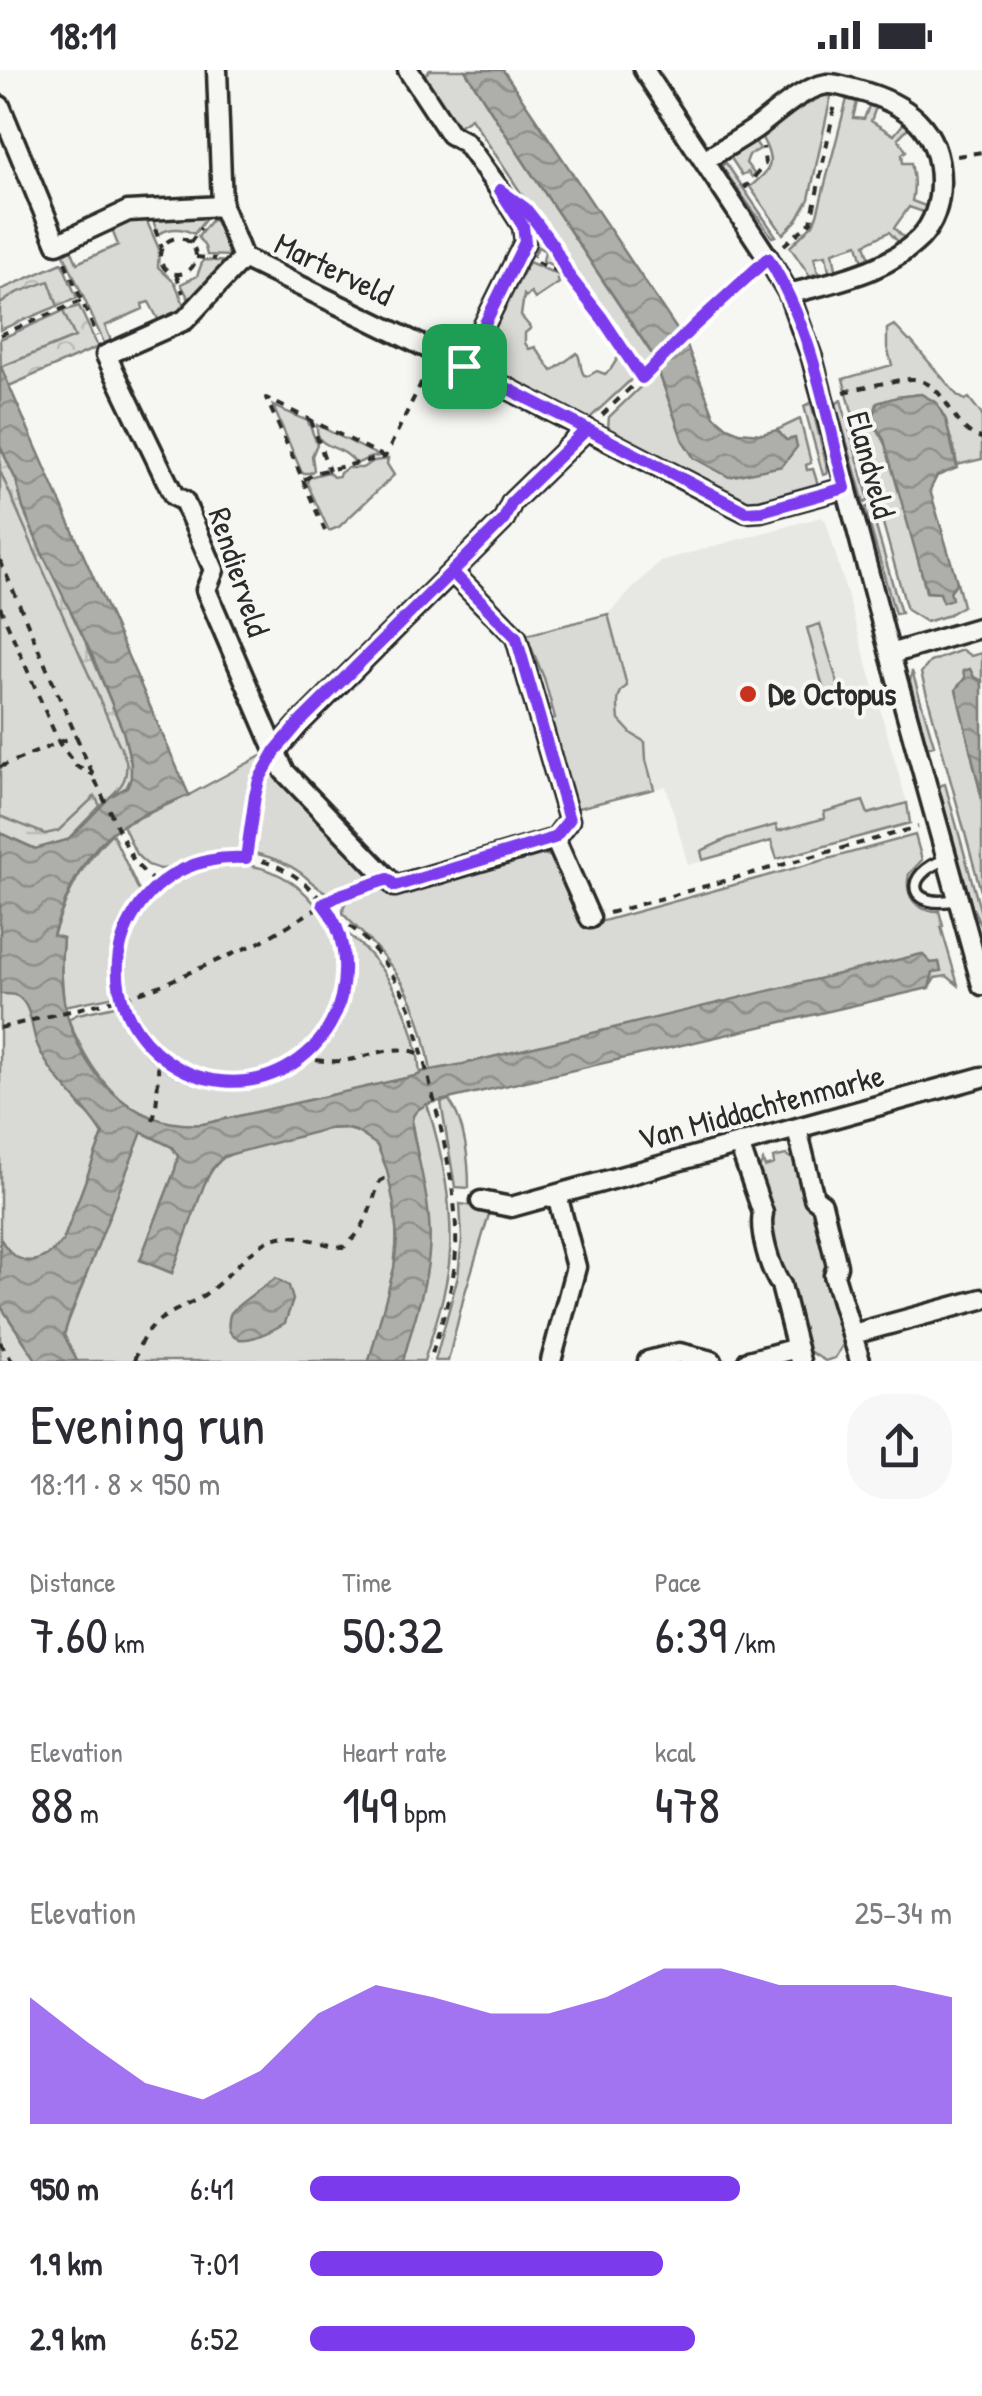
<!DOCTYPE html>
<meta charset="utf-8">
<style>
body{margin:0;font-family:"Patrick Hand",sans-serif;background:#f7f7f7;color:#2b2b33;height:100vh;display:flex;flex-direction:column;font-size:38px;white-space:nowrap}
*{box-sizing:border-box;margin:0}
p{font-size:32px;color:#7c7c81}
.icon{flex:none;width:55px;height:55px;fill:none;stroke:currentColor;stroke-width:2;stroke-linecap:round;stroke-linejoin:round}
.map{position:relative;height:1291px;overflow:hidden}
.drawer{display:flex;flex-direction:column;background:#fff;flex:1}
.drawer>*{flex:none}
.pin{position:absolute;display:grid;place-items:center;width:85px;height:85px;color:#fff;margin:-42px;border-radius:20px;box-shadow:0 5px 15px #0006}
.round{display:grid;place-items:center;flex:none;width:105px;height:105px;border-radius:40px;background:#f7f7f7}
.headline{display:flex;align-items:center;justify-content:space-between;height:170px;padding:0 30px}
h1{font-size:55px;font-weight:600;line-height:75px}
.metrics{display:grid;grid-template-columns:repeat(3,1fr);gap:15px;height:170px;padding:10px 30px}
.metrics div{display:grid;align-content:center}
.metrics b{font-size:50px;font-weight:600}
.metrics small{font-size:28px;font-weight:400}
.metrics p{font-size:28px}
.chart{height:280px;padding:20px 30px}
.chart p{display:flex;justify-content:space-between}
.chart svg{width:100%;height:180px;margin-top:10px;fill:#7c3aed;opacity:.7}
ul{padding:0 30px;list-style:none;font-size:32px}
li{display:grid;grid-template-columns:160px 120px 1fr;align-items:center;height:75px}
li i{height:25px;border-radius:12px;background:#7c3aed}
.status{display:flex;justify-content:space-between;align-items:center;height:70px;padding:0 50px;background:#fff;direction:ltr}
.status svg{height:28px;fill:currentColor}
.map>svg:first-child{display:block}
.built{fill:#e7e7e3}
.green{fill:#d9d9d5;stroke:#828280;stroke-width:2.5}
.forest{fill:url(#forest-crowns);stroke:#828280;stroke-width:2.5}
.wetland{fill:url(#wetland-marsh);stroke:#828280;stroke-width:2.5}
.water{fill:url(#water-waves);stroke:#7a7a78;stroke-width:2.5}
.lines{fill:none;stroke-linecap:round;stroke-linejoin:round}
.service-casing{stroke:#2b2b2b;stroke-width:16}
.minor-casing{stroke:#2b2b2b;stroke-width:25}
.path{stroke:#2b2b2b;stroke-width:4;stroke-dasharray:8 8;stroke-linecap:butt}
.service{stroke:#f6f6f2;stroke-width:9}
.minor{stroke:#f6f6f2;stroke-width:18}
.route-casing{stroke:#fff;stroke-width:20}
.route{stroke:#7c3aed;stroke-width:12}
.poi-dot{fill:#c8321e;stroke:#f6f6f2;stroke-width:4}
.labels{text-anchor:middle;stroke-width:8;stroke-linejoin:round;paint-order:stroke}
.street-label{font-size:32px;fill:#2b2b2b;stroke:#f6f6f2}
.poi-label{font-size:32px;font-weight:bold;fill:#2b2b2b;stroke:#f6f6f2;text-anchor:start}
</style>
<div class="status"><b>18:11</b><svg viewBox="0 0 49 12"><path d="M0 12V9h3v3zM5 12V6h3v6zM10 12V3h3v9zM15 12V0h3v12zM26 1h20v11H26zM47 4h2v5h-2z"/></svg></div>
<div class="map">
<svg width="982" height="1291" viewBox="0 0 982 1291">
<defs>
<pattern id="forest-crowns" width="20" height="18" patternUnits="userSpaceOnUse" patternTransform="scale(2.5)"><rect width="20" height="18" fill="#d9d9d5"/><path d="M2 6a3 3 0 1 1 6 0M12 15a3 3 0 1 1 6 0" fill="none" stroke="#babab7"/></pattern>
<pattern id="wetland-marsh" width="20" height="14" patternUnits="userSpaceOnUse" patternTransform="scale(2.5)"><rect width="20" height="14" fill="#d9d9d5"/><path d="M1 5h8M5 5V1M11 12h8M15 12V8" fill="none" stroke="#babab7"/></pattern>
<pattern id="water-waves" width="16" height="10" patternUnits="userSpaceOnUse" patternTransform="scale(2.5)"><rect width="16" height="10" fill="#aeaeab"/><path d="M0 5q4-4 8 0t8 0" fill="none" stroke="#8e8e8b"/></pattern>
</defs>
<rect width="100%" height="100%" fill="#f6f6f2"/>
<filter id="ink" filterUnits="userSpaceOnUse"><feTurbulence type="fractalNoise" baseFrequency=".01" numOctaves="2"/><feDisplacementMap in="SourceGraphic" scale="20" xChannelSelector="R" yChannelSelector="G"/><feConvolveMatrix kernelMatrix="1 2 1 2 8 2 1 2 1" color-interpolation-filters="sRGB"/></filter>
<g filter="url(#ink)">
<!-- built -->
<path class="built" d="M821,447L826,451L907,733L688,795L666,716L654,719L646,690L645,672L632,664L619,650L618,629L623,619L627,615L608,544L660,491Z"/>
<!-- green -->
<path class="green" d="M430,0H465L516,80L653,286L642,299L624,277L471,48L457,57L423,6Z
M823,26H831L809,129L797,150L783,164L750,117C772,98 776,94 761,66L797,40Z
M847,29L857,32L853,48L864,49L869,36L876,37L871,51L894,65L904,53L909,57L898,68L906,81L902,84L903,93H911C914,107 915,117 912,131L928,137L926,143L909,137L894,158L906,170L901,175L889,162L865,174L870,190L863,192L858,174L833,182L836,199L829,201L826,185L814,187L818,203L810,206L790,177L813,154L817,145Z
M753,68L760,79L749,85L746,93L755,105L752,107L748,102L742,105L729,85Z
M726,93L776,166L772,167L721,96Z
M208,146L194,164C182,157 171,157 158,164L152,148Z
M145,147L159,179L158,197L175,213L185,237L178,243L159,251L149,232L142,234L143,239L105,256L112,273L105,275L63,182L71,179L77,193L118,175L112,160L137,148Z
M212,149L216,152L230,186L207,185L205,177L198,167Z
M533,159L537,160L555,185L560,199L543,191L545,181L538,177L534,186L528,183Z
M203,190L230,192L191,233L181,214L197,206Z
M529,192L563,207L557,209L559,213L535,229L531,223L526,227L524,225L521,246L531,258L525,263V273L529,279L535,277L552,301L577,283C582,291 579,298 584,305L588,306L597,301L605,304L611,299L620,284L635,306L590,348L583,347L490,299L484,293L483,281Z
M49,210L58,236L0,260V234L16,223Z
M63,241L75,267L1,297L0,269Z
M894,255L909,271H911L957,325L965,330L969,328L982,345V389L957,395L954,377L937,333L921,324L897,327L875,355C901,398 914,472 926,522L941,523L943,531L957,512L963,536L946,546L926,552L907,540L843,309L892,295L887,277V259Z
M658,300L683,371L782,396L797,376L786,370L777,360L800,349L811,393L806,395L807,400L813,399L819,418L767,433L745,431L610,363L608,358L609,347Z
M841,330L869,430L864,433L836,334Z
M811,333L828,401L827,404L823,405L804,336Z
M273,336L308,351L317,374L312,386L314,400L310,403H302Z
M0,338L163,711L35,804L80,1037L93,1048L103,1064L63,1171C40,1196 18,1200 0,1168Z
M317,355L379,386L369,388L356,394C342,372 315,382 317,355Z
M388,389L387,394L394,405L339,457L329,461L307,413L309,407L328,402L333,407L339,406L340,403L347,398H362L374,391Z
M870,436L901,543L895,544L865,438Z
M608,544L627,616C615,623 618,637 619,650L632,664L645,672L646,690L654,719L574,739L550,650L555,648L544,608L526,565Z
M820,554L842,628L827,632L807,558Z
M962,580L971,586L982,583V611L974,608L970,599L963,601L965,608L956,619L982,729V825L921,603L930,592Z
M912,601L934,675L927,677L910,611Z
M261,686L264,693L254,709L242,780L238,783L206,786L174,798L160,799L148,795L142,790L136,784L123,755L189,725Z
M271,702L376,809V810L328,823C317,819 310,810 301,803C286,792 271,787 254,783L252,778L260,719Z
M945,714L982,847V857L972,837L938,716Z
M863,731L868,744L907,733L910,753L777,789L771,771L703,790L701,781L729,768L776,755L778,761L825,748L824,742Z
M112,763L140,823L119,864L114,886L113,923L111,927L64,936L61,895L63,868L53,866C66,826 82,792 112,763Z
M915,765L922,790L909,804C904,826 916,842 939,841L943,856L941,857L958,915L947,906L935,908L929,918L933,902L941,900L939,893H931L922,885L431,1002C419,924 398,898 343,844C343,819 373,817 391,823L539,782L552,787L579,850L589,855Z
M126 900a106 106 0 1 1 212 0a106 106 0 1 1-212 0Z
M344,861C388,894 417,951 420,1005L203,1054C130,1061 93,1009 68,949L78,944L115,936C123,945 127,958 134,969C142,981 155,993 167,1001C231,1042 322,1010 345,938C353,912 349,887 344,861Z
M449,1030C465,1052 469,1091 469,1118L455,1117L441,1032Z
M427,1034C442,1081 455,1145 449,1194C445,1227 434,1259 424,1291H403L426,1204L420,1100L411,1048L415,1041Z
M343,1058C354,1060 369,1066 377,1076C396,1099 399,1171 394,1199C387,1230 377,1261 369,1291H77L64,1265L68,1252L141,1062L172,1077L178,1086L175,1100L140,1190L172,1203C183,1174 199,1107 222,1089C234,1079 307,1064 327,1059Z
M786,1085L794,1090L807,1135L812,1140L829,1194L825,1200L845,1271L835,1288L825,1291L809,1281L789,1210L783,1205L768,1150L770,1145L758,1100L763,1091L765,1097L774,1094L773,1088Z
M460,1134L491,1138L464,1226L448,1291H435L458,1206L462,1169Z
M0,1235L37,1291H0Z"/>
<!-- forest -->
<path class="forest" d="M62,193L77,228L58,236L49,211L16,223L0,234V220Z
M79,236L98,277L9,316L1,297L75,267L63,241Z"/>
<!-- wetland -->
<path class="wetland" d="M0,376L16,410L23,438L42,483L75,546L123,661L131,693V708L127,717L110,727C123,715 128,708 126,690L0,401Z
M95,726L100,736L67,770L36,779L0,763V746L45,764L58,761Z"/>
<!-- water -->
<path class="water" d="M465,0H503L686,273L714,346L727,357L739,362L762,364L777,360L786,370L795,368L797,377L782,396L729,407L694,388L683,371L653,285L516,80Z
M0,295L189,725C163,736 133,746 111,763C80,789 65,828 53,865L63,868C61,889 60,910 64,931C76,998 130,1061 203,1054L419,1005L421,1002L463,994L922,884L931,893L939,892L941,901L933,902L929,918L427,1034C416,1040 411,1044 412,1057C420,1098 433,1142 429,1183C426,1219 412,1256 403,1291H369L394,1198L397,1169L394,1135L387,1100L377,1075L356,1061L343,1058L327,1059L224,1086L212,1099L204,1115L172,1203L140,1190L175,1100L178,1086L172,1077L142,1062L68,1252L64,1265L77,1291H37L0,1235V1168C18,1200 41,1196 63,1171L103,1064C84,1033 52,1011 37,974C32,961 31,939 22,930C16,923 8,924 0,924V763L35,779L67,770L79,759L110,727L127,717L131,708V693L123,661L92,585L42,483L23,438L16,410L0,376Z
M921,324L937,333L946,350L957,398L937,406L930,420L957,512L950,521L952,529L943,532L940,523L927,522L884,370L875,355L866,357L865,349L874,346L877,333L897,327Z
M970,599L974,607L982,611V729L956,619L965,608L963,601Z
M276,1208L289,1216L293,1230L285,1253C273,1260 235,1282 229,1259C228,1256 229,1246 231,1243C237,1234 266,1215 276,1208Z"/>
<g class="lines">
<!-- service casing -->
<g class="service-casing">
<path id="service" d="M947,789C900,805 908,841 958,829"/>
</g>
<!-- minor casing -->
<g class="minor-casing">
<path id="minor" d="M217,0L222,136L243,188L464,296L746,442L761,441L845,418
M408,0L450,64L465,72L500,120L523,156L525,172L464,296
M644,0L768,188L789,224L812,288L890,584L982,915
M0,36L57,174L128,141L222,136
M705,90C722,79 740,69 756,58C777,43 801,18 827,14C836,13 848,18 857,20C906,33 940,57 940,112C940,133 935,152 920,168C885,203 835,211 789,224
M243,188L185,250L106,285L174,426L184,431L214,500L206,520L284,701L395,816L555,769L569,750L516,567L452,502
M890,584L982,557
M276,680L298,655L503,451L512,432L587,359
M555,769L590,848
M797,1059L814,1128L822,1134L837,1196L834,1205L860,1291
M739,1074L763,1143C759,1161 770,1200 781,1215L800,1291
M481,1131L511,1137L982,1007
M853,1264L982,1229
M551,1291L576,1197L557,1125
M648,1291L679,1283L712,1291
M748,1291L797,1278"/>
</g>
<!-- path -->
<path class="path" d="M957,86L982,82
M744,114L746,117L765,94L763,77
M155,159L162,178
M547,167L569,207L603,248L642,307
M160 186a18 18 0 1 1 36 0a18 18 0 1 1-36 0Z
M190,173L201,158
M784,175L811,152L835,34
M196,187L216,189
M65,192L97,266
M537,192L569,207
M176,204L183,223
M0,265L81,231
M844,322C857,319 902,308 913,309C949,313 950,361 982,368
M602,345L754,200
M311,350L329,401
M385,387L266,328L303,410L318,402L385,387L427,301
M303,410L325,461
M0,490L99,719L134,792L157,815
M0,537L59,673L76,696L94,705
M863,638L883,633
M0,697L77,665
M119 900a113 113 0 1 1 226 0a113 113 0 1 1-226 0Z
M246,788L255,726L262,705
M609,843L918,757
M336,848C369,863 398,910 412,942C429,1018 463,1117 455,1193C451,1227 439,1259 430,1291
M0,958L123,928L154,918L260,872L340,825L370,816
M300,989C314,990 328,992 341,991C370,988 393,972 421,984
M153,1050C159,1030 157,1007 159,986
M0,1272L12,1291
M134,1291C139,1275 144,1263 157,1252C171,1241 189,1235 204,1225C229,1209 247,1177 276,1168C300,1161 321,1176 344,1177C368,1158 369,1138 380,1111L386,1108"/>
<!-- service -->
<use href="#service" class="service"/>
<!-- minor -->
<use href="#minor" class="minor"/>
</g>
</g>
<g class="lines" filter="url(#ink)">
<!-- route casing -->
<g class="route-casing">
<path id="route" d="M464,296L587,359L512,432L503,451L298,654L276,680L259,710L255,726L246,788C201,785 161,803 136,841C69,945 201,1062 300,989C320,974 335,952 341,927C348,895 344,859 323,834L340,825L388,809L395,816L554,768L569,750L516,567L452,502L503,451L512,432L587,359L746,442L762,441L845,418C825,340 812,257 768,188L694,256L642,308L602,248L569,206L554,177L536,152L525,138L500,120L523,156L525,172L464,296"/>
</g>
<!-- route -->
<use href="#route" class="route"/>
</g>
<!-- markers -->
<circle class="poi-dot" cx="748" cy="624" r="10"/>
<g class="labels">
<!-- street labels -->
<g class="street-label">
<text transform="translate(334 199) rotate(26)" y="11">Marterveld</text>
<text transform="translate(871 395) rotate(75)" y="11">Elandveld</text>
<text transform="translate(239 502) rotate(72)" y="11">Rendierveld</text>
<text transform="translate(761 1037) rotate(-15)" y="11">Van Middachtenmarke</text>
</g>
<!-- poi labels -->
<g class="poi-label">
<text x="768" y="635">De Octopus</text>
</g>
</g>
</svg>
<div class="pin" style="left:464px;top:296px;background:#1e9e55"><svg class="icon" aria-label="arrive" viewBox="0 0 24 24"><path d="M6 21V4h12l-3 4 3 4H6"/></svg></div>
</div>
<section class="drawer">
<div class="headline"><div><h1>Evening run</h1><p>18:11 · 8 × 950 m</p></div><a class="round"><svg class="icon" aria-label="share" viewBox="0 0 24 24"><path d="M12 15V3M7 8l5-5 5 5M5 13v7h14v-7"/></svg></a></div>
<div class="metrics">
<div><p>Distance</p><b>7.60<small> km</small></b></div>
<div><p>Time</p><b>50:32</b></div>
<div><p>Pace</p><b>6:39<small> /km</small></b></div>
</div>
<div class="metrics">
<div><p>Elevation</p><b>88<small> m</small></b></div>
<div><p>Heart rate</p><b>149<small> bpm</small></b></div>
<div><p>kcal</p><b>478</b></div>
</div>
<div class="chart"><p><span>Elevation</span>25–34 m</p>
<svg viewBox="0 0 160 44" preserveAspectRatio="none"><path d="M0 44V13L10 24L20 34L30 38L40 31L50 17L60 10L70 13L80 17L90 17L100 13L110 6L120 6L130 10L140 10L150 10L160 13V44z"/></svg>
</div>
<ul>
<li><b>950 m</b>6:41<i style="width:67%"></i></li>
<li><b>1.9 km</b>7:01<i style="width:55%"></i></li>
<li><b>2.9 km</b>6:52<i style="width:60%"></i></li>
</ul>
</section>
